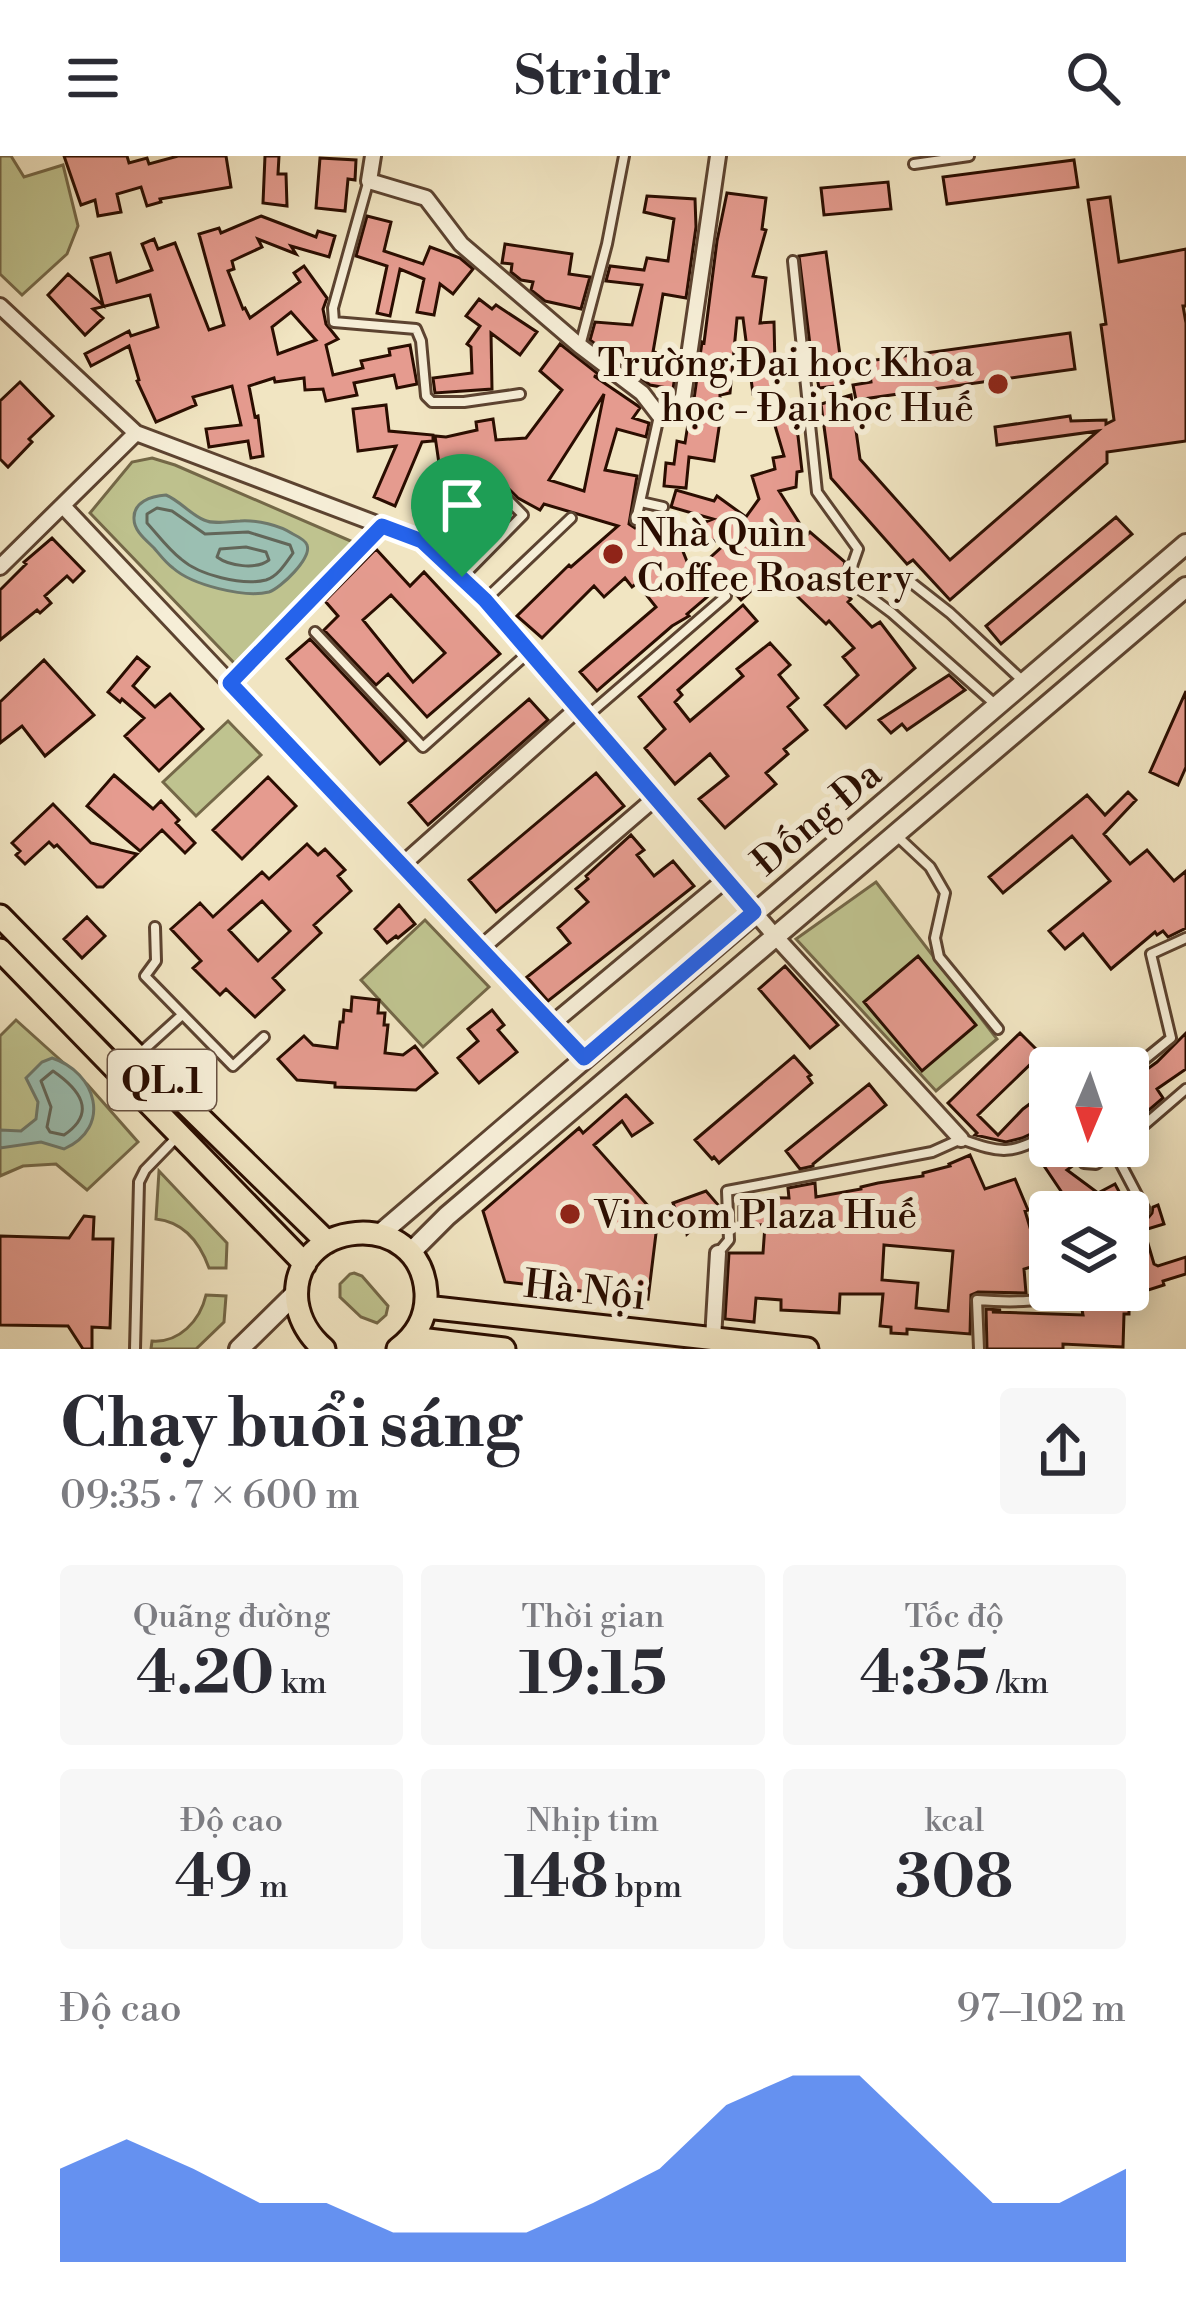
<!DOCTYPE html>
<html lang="vi">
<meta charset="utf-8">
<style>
body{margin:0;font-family:"Libre Bodoni",serif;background:#f7f7f7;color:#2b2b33;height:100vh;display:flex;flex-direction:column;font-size:45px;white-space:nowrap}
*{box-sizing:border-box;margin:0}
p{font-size:39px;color:#7c7c81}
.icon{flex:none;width:66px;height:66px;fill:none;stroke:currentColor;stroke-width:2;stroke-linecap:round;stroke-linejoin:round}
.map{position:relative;height:1193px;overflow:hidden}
.side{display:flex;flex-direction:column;background:#fff;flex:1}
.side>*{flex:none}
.needle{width:78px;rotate:182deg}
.buttons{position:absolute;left:1029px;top:891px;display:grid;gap:24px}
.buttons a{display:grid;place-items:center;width:120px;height:120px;border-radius:12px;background:#fff;box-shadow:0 6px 30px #0003;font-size:60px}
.pin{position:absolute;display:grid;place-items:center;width:102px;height:102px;color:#fff;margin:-123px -51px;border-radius:50% 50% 50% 0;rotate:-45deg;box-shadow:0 0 12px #0007}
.pin .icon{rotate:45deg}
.round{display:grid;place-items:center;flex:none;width:126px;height:126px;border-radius:12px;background:#f7f7f7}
.head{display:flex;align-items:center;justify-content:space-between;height:204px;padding:0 60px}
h1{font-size:66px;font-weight:700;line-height:90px}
.stats{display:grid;grid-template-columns:repeat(3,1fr);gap:18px;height:204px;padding:12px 60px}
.stats div{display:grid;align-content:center;border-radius:12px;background:#f7f7f7;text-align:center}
.stats b{font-size:60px;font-weight:700}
.stats small{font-size:33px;font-weight:400}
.stats p{font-size:33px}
.chart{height:336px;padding:24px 60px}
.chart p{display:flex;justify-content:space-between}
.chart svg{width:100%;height:216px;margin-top:12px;fill:#2563eb;opacity:.7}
header{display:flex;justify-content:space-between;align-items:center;height:156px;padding:0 60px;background:#fff;font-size:54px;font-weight:700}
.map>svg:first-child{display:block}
.green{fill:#bfc38f;stroke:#746848;stroke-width:3}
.water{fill:#9bbfb2;stroke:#6e786b;stroke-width:3}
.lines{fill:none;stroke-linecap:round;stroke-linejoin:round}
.shore{stroke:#626659;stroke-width:3}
.building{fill:#e59b8f;stroke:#2a0d00;stroke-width:3;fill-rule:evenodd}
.service-casing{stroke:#5c4330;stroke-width:14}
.minor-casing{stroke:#5c4330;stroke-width:20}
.tertiary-casing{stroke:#5c4330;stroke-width:24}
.primary-casing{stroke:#2a0d00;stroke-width:27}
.service{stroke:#f6eed7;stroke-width:8}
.minor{stroke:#f6eed7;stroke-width:14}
.tertiary{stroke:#f6eed7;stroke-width:18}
.primary{stroke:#f1e5c2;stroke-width:21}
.route-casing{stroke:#fff;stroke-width:24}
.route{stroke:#2563eb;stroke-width:15}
.poi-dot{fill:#8f2418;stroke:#f6eed7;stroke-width:4.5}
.labels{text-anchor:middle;stroke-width:12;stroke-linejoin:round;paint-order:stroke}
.shield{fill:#f6eed7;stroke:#675040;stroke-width:3}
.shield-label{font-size:36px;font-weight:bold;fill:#2a0d00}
.poi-label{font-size:39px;fill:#2a0d00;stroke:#f6eed7;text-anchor:start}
.street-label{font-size:39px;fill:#2a0d00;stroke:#f6eed7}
</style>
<header><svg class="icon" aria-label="menu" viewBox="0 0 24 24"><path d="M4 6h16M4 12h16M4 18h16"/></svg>Stridr<svg class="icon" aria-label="search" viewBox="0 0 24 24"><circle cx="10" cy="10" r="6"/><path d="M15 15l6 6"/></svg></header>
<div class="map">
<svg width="1186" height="1193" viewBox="0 0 1186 1193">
<rect width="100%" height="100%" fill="#f1e5c2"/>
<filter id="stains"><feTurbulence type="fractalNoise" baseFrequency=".00167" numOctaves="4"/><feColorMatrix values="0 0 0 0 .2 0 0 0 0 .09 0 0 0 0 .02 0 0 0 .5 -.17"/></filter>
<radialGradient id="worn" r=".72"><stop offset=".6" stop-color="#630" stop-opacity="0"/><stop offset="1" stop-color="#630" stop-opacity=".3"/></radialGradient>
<!-- green -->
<path class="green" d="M0,0H11L24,21L63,9L78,70L67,98L22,139L0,118Z
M152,302L175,309L353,386L352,393L238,511L90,357L132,306Z
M228,565L261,599L196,660L163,626Z
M876,726L997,883L936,935L796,783Z
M425,764L489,831L423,891L361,824Z
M16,864L87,928L138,986L87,1034L56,1008L23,1010L0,1020V880Z
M159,1015L227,1087L226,1112H209C200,1087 184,1066 156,1063Z
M354,1117L362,1120L388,1150L386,1159L377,1167L361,1161L340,1141V1128L350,1118Z
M206,1139L226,1140L224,1166L196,1193H151L152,1185C179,1187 200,1165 206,1139Z"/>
<!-- water -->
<path class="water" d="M166,339C180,345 190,358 204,364C215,369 229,365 240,365C258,364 279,369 293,378C297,380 306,385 307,389C312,402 281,432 269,436C244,442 192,429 173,412C166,407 160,399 154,392C146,384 134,375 134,363C133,346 151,340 166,339Z
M52,902C96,916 113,971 64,993L41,986L0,992V974L21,975L36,963L38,946L26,922L42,906Z"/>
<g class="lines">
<!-- shore -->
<path class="shore" d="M157,352L172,355L205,378L248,376L290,389L293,397C286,407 278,420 266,424C242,430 199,419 181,403C168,393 158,379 147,367V358Z
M246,391L266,396L269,404C256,414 229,410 217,401L220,393Z
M53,915C79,933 98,956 64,979L50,976L47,971L51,951L41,925Z"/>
</g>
<!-- building -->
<path class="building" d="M64,0H127L129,7L147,2L149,8L178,0H226L231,31L160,43L161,46L147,50L141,31L117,38L121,56L98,60L95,44L81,49Z
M265,0H279L278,18H286L287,50L263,47Z
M320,2L356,4L355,24L348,23L345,55L316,52Z
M1074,4L1078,31L947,48L943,21Z
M888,26L891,53L824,59L821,32Z
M727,37L766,42L762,73L766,74L753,120L766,122L760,167L774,166L775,210L770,211L774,238H753L743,162H737L730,237L720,239V265L714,305L689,301L686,332L664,330L666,307L674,308L677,285L685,287L688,268H690V250L694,243L702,186L704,187L717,85Z
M647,40L695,43L696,71L686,142L663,138L653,196L678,200L673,233L650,229L590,184L595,166L632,169L642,129L606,125L610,110L644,114L647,102L668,105L674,63L644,56Z
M1110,41L1119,106L1186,93V150H1183L1186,167V285L1107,296V307L950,444L913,404L907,408L831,322L821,248L851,239L860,303L950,404L1098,275L997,289L995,271L1070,260L1071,265L1106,264V268L1114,264L1101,169L1106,168L1088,44Z
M261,60L316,81L318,75L335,80L329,101L291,90L296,98L258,83L262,91L232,105L234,113L228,115L243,153L245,152L250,162L300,126L294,117L304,110L327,142L323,153L326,168L338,183L326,189L333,219L363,212L361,205L390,199L389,193L410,189L417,228L397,232L394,219L354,227L357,239L326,245L323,233L305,234L304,222L275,226L274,222L249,230L255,261L258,260L263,300L251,302L248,285L209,291L206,273L241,269L232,230L193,241L196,249L156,266L137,225L139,224L129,190L91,210L85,198L129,175L131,180L158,171L150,139L93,153L103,162L85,179L48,139L68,118L103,149L91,102L110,97L117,126L152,114L142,88L154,83L158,93L175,87L209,174L224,169L199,78L219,72L221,77ZM291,156L316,184L278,198L272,171Z
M367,60L391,66L384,95L423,108L430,91L460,102L473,113L453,138L440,128L434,159L417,156L424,123L400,113L390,160L377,157L387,110L356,100Z
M505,88L572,98L569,118L590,121L581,153L545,145L531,134L533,126L521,124L511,116L512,108L502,107Z
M826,96L844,229L819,232L817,221H814L799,100Z
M479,143L492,153L496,149L537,176L520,199L491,177L492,233L435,237L433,222L472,217L471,191L467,188L480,170L466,160Z
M1070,177L1075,213L856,244L853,229L871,226L868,205Z
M560,188L602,221L594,220L638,250L640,252L633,262L649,267L646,281L617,273L605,314L637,320L629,368L635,372L644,366L651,367L647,390L676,378L692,418L726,387L678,377L713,363L671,351L676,334L714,345L717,340L746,361L759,343L752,320L775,313L773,302L784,300L773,263L791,258L798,280L802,315L797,316L796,331L779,335L807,379L810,376L845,406L843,416L834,426L851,443L848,446L872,471L880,466L915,512L846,572L825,549L858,519L843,501L854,492L829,465L826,468L772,416L741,444L727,429L724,432L721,429L687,458L689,460L672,470L597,535L580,516L656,451L637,427L632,431L625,422L604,441L594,430L542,482L517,460L569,409L571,411L618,370L544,348L540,354L518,342L504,328L497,326L490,331V337L507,355L468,401L438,375L476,330L443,335L435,280L446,281L477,274L476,266L493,263L496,284L526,282L562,234L540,215ZM604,238L584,335L549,324Z
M20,226L53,260L29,283L32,286L8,311L0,303V245Z
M386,249L389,275L433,279V285L422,286L395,350L374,341L396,290L358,295L353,253Z
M1116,361L1132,378L1001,488L986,470Z
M52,382L84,415L73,426L67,420L45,440L51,447L40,457L37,454L0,484V434L26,408L24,406Z
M376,393L410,430L424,416L500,498L427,561L388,518L376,529L324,474L338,460L325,445ZM391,439L445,497L413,526L363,464Z
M743,449L757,465L678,534L682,539L675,546L690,565L743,520L737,513L770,487L790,509L779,519L798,542L788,551L807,574L784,593L788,598L766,617L776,628L725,672L699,643L728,620L710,598L675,628L645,592L665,573L639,541Z
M310,483L406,585L380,608L287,503Z
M137,501L149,511L133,530L155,551L170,538L203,573L159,615L125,580L144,562L122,543L120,546L108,536Z
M44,504L94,559L45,600L22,570L0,587V546Z
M949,519L965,534L907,574L902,568L891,577L879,564Z
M1186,535V611L1178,629L1150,616Z
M529,543L548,564L428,669L409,647Z
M596,617L624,650L496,756L469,724Z
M114,619L153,653L161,645L179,664L176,667L195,687L185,697L162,674L140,695L87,650Z
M268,621L296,650L242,703L213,674Z
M1128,636L1136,644L1104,678L1130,708L1147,694L1174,725L1186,715V772L1168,781L1163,775L1157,779L1155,776L1111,813L1083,778L1065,793L1049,775L1110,725L1072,680L1003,737L989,721L1087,639L1105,659Z
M53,648L91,687L137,698L103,731H97L57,689L54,691L49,686L25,708L16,699L20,695L12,687Z
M631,679L644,694L637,699L654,720L673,705L694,730L548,845L527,821L570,787L558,772L588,746L576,733L588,723L586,720Z
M307,688L318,699L325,693L345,714L338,720L351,735L314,769L321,777L273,822L284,834L255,861L226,833L220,839L193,812L201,805L171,773L200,747L213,761L262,716L269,723ZM262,745L290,775L258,805L229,774Z
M399,749L415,768L398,782L396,780L387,787L375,773Z
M87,761L105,780L82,802L64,783Z
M918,800L976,869L922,915L864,846Z
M785,810L838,869L810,892L759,833Z
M352,841L379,844L378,857H385L384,869H388L385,897L403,899L415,890L437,917L416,934L335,931V927L297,924L278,903L304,880L313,889L337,892L340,866H343L344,854L351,855Z
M492,854L504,869L498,874L517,896L479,927L458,902L478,885L468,873Z
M1020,877L1041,898L978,959L998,979L1023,953L1043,938L1050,947V969L1022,982L1006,986L975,979L977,977L948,947Z
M1186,877V913L1157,933L1163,942L1142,960L1139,955L1128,962V927L1157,906Z
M794,900L811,919L808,921L812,927L719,1007L714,1001L712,1003L695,984Z
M869,928L886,949L813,1008V1010L800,1013L786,995Z
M626,939L652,967L632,980L622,965L594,989L658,1061L648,1143L505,1126L483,1055L579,972L583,977Z
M1050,986V990H1061L1074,1009L1067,1014L1098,1037L1115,1028L1130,1056H1084L1073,1040L1069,1047L1034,995Z
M970,999L985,1033L1015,1023L1028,1054L1025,1055L1041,1108L1024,1113L1026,1137L978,1136L971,1139L970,1178L907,1173V1178L891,1177V1171L880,1170L883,1138H840L839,1157L781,1154V1144L756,1142L754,1166L725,1163L729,1097H763L765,1069L739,1068V1041L789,1042L788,1032L815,1027L816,1041L861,1033V1031L878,1027L923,1020V1017L950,1010L949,1008ZM884,1089L953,1095L948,1155L916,1152L918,1127L882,1124Z
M706,1035L719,1050L687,1078L685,1064L680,1066L673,1047Z
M1158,1049L1164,1068L1144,1074L1154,1108L1158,1110L1186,1101V1118L1163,1125L1164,1129L1129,1140V1158H1124L1123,1191L1063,1188V1193H987L986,1153L1001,1154L992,1156L1083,1159L1080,1143L1087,1140L1090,1134H1128V1060L1137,1056L1142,1061L1148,1062L1152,1057L1153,1051Z
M84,1060L94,1061L93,1083H113L110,1172L92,1171V1193H83L68,1170L0,1169V1080L69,1082Z"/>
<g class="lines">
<!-- service casing -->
<g class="service-casing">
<path id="service" d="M914,8L969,0
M368,27L333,152L334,166L416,173L421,185L426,240L432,246H464L520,238
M793,105L817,336L858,393L851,413L853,424L861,434L892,457L996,549
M580,190L607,88L624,0
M641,346L663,351
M636,364L659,260
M462,421L523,359L498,334
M908,424L950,457L1023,525
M486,443L571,362
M315,476L423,591L528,497
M586,561L726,440
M898,681L930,711L945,737L935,782L939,801L998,873
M155,771L156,805L145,820L233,910L264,881
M138,899L182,859
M1128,917L1171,882L1151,798L1186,782
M1128,983L1186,933
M1072,990L1084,1007L1096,1008L1120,990
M1114,995L1145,1054
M719,1096L729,1084L727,1035L932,996L961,983C1002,998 1011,999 1050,977
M135,1193L139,1026L145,1014L177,981
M979,1193L977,1144C1015,1147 1046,1146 1082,1134"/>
</g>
<!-- minor casing -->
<g class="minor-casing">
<path id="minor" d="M373,0L369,25L426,42L461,88L580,190L642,237L659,259L675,252L683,241L718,0
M0,150L136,277L422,385L485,444L774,779L961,983
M63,350L584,902
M0,411L136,277
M230,527L382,370
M402,709L577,553
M481,792L654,643
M552,868L726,723
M713,1183L718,1097"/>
</g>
<!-- tertiary casing -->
<g class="tertiary-casing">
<path id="tertiary" d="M380,1078L1186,388
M410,1097L447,1060L1186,431
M239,1193L296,1137"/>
</g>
<!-- primary casing -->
<g class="primary-casing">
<path id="primary" d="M0,760L137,900L327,1086
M0,794L305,1108
M426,1151L807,1193
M411,1182L504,1193
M324,1193C309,1180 300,1166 297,1146C288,1062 421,1050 426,1137C427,1160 417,1179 398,1193"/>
</g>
<!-- service -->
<use href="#service" class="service"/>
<!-- minor -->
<use href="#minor" class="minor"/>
<!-- tertiary -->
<use href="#tertiary" class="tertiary"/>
<!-- primary -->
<use href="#primary" class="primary"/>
</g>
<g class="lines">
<!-- route casing -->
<g class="route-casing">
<path id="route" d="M382,370L422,385L485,444L754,756L584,902L230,527Z"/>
</g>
<!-- route -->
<use href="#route" class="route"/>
</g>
<!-- markers -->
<g class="poi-dot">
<circle cx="998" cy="228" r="12"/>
<circle cx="613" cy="398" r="12"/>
<circle cx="570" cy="1058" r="12"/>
</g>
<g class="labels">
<!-- shield labels -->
<rect class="shield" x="108" y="894" width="108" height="60" rx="9"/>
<g class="shield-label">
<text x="162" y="937">QL.1</text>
</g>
<!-- poi labels -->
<g class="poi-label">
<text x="974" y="220" text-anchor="end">Trường Đại học Khoa<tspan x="974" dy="45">học - Đại học Huế</tspan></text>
<text x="637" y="390">Nhà Quìn<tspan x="637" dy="45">Coffee Roastery</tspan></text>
<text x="594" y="1072">Vincom Plaza Huế</text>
</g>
<!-- street labels -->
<g class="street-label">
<text transform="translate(816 661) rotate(-40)" y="14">Đống Đa</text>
<text transform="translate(585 1133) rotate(6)" y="14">Hà Nội</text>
</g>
</g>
<rect width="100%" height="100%" filter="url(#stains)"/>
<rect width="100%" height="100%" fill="url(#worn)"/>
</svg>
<div class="buttons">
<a><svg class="needle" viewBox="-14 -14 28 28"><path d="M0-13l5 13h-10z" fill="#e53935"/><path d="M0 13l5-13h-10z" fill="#7c7c81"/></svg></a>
<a><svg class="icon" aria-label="layers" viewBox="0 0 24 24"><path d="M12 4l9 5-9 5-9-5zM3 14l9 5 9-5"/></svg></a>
</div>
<div class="pin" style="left:462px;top:421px;background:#1e9e55"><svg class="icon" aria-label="arrive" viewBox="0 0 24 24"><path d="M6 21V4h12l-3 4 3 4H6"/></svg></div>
</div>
<section class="side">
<div class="head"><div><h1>Chạy buổi sáng</h1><p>09:35 · 7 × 600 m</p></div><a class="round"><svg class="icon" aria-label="share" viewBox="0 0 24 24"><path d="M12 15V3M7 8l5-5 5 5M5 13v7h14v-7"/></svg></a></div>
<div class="stats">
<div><p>Quãng đường</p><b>4.20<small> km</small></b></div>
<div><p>Thời gian</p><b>19:15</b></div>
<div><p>Tốc độ</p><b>4:35<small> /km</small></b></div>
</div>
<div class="stats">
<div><p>Độ cao</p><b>49<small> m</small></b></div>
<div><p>Nhịp tim</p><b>148<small> bpm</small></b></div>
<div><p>kcal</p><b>308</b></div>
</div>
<div class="chart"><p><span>Độ cao</span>97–102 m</p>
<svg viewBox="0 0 160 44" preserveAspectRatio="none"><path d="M0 44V25L10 19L20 25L30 32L40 32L50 38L60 38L70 38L80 32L90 25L100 12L110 6L120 6L130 19L140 32L150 32L160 25V44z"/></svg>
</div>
</section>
